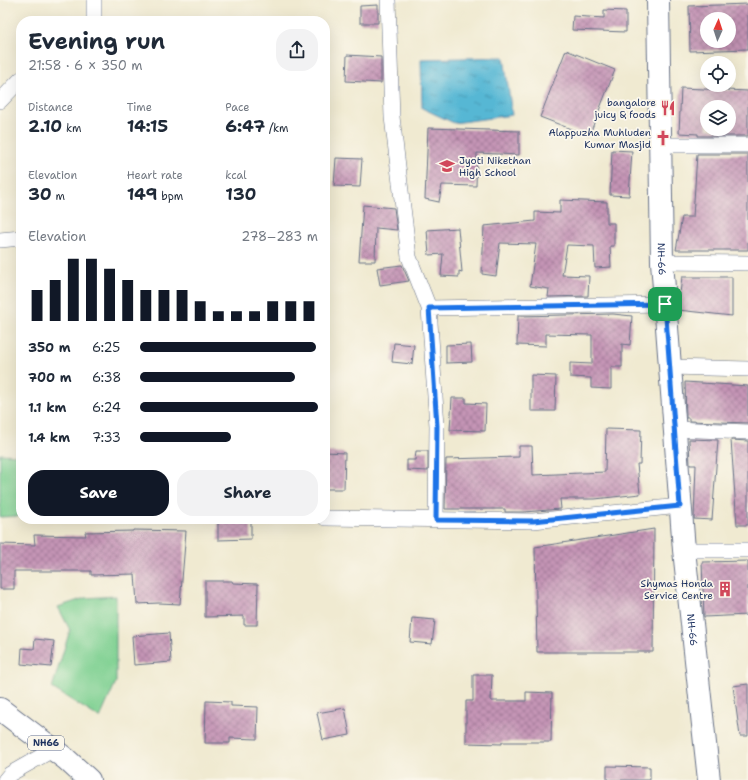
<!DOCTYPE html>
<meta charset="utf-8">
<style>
body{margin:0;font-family:"Shantell Sans",sans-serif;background:#f2f2f3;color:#1f2937;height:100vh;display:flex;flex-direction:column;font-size:15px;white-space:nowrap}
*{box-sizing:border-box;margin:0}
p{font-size:13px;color:#747a83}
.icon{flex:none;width:22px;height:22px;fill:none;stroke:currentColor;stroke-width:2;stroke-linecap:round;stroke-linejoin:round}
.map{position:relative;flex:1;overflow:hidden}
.details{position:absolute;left:16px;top:16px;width:314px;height:508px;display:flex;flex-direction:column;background:#fff;border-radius:16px;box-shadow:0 4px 16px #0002}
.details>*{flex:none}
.needle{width:26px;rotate:3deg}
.tools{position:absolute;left:700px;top:12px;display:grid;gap:8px}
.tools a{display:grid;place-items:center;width:36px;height:36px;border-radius:50%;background:#fff;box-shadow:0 4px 16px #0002;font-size:20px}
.pin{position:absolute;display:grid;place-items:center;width:34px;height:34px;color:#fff;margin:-17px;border-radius:8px;box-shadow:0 2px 6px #0006}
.round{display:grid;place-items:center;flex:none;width:42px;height:42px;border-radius:16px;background:#f2f2f3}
.headline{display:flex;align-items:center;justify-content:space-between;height:68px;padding:0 12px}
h1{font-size:22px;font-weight:700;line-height:30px}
.stats{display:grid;grid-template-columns:repeat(3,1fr);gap:6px;height:68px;padding:4px 12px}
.stats div{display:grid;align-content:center}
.stats b{font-size:17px;font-weight:700}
.stats small{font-size:11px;font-weight:400}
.stats p{font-size:11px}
.chart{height:112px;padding:8px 12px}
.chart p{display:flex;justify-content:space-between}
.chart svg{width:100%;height:72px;margin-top:4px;stroke:#111827;stroke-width:6}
.cta{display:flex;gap:8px;margin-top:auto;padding:8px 12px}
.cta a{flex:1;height:46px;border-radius:16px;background:#111827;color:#fff;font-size:16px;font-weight:700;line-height:46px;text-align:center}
.cta a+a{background:#f2f2f3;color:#1f2937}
ul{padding:0 12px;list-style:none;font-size:13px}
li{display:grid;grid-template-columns:64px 48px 1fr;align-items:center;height:30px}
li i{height:10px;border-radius:5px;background:#111827}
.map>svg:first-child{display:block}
.park{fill:#7ed091;stroke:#4c8078}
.water{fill:url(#water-ripples);stroke:#387399}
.building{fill:url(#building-cross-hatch);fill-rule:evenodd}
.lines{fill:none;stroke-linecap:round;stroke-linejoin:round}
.minor-casing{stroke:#667086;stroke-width:16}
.primary-casing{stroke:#667086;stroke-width:24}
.trunk-casing{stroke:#667086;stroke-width:24}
.minor{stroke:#fff;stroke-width:15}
.primary{stroke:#fff;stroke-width:22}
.trunk{stroke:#fff;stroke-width:22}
.route-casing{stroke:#fff;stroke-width:8}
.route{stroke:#1a73e8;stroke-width:5}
.labels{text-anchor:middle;stroke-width:3.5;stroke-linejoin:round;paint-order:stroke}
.shield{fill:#fbf7ec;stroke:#5e6b89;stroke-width:1}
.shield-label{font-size:9px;font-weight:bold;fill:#1b2f5e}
.poi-label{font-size:10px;fill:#1b2f5e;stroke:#fbf7ec;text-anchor:end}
.street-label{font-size:10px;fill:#1b2f5e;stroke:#fbf7ec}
</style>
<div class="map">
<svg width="748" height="780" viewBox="0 0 748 780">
<defs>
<pattern id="water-ripples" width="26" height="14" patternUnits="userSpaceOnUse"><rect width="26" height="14" fill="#56b7d4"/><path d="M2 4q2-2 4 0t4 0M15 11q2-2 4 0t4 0" fill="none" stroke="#4695af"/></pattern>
<pattern id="building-cross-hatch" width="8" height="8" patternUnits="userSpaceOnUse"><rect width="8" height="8" fill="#c594b5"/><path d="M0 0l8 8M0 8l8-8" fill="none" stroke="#9f7996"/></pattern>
</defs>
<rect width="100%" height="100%" fill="#fbf7ec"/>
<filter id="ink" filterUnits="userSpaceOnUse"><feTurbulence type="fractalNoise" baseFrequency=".025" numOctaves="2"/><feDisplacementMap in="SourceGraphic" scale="8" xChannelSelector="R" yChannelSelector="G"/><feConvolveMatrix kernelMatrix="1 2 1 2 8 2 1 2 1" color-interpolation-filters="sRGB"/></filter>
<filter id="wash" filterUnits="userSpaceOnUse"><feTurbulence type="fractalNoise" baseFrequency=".012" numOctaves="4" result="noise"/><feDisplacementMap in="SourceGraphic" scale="16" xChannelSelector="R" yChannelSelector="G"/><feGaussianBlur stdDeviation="0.9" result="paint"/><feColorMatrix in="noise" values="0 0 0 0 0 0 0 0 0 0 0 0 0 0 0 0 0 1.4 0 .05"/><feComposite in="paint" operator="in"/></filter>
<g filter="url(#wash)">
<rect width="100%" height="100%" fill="#f0ead1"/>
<!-- park -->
<path class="park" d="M0,454L21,455V516L0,517Z
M116,596V682L100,718L52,688L70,630L58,607L85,598Z"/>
<!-- water -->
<path class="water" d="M504,57L512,115L454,123L422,108L421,59Z"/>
<g id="blocks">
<!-- building -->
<path class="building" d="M748,4V49L690,51L689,6ZM707,19H729V41H707Z
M378,5V23H360V6Z
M604,10L626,11V32L572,30L573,16L604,18Z
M566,50L615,70L589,136L540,117Z
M347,55L381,57V83L346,81Z
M681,88L748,91V136H698V134L679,133ZM707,107H729V129H707Z
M428,128L519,131V155L477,153L476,186L442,185L439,202L425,199Z
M612,150L632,151L629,196L610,195Z
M697,154H748V250H676L682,217H693Z
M336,158L362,159L360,187L334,186Z
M560,200L607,202V223H614V246H610L611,267L595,268L594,246L567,245L562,275L589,276L588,296L548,297L549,289L530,286L536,244L500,243L496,276L482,274L484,226L535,221V212L560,213Z
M363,205L394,208L397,230L376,228L375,261H359Z
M458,228L462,272L459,271V277L441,276L443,254L429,255L427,230Z
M402,265L409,281L380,285L377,268Z
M682,277H732V316L678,310Z
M613,314L632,316L630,345L622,344V367H611V389L591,388V378L570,377V363L592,364V335L546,334V346L517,345L518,316Z
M394,343L414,345L412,364L392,362Z
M471,344L472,362L446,363V345Z
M531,375L556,376L555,411H531Z
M685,382L748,386V423L689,421V418H686Z
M452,398H466V403L486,404L485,431L450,430Z
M606,429L641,430L640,464H637L640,494L595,499H560L561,509L524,512H505V509H445L446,459L519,457V446H532L533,475L605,472Z
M689,439L718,440L712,520L694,519L696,465H690Z
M731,440L748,441V525H737Z
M416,451H428V471L407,470V460H415Z
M325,452L345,453L344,489H325Z
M218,519H251V539L218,540Z
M654,529L653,652H537L535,547Z
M133,530L186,531L180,604L159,603L137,604L135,574L91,575V571H14V589H0V544L35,545L34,535L86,536L85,532L133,531Z
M748,561V615L704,617L702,562Z
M205,581H232L233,583L258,584L257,625H244V616L205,617Z
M412,618L435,620L432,644L410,642Z
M169,633L171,662L134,665L132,636Z
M35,639L54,641L51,667L21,664L22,648L34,649Z
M473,675H492L491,701H526V692L552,693L551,742H502V744L466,743V701H473Z
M748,684V736H740L733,686Z
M206,701L231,702V706L258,707L257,739L230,738V743H205Z
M345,708L350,735L323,740L317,713Z
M607,766L650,767V780H607Z"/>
</g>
</g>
<g filter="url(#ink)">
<use href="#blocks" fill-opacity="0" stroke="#667086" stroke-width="1"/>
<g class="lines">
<!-- minor casing -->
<g class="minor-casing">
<path id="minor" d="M388,0L392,117L409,257L429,308L665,304
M94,21V0
M0,101L21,79
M660,145H748
M0,240L21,238
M662,262L748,263
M429,308L437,426L436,520
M670,367L748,369
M674,429L748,432
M325,518L533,521L680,506
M684,550H748
M5,780L10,774L54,749"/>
</g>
<!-- primary casing -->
<g class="primary-casing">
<g id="primary">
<path id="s1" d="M658,0L662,262L684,550L709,780"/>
</g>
</g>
<!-- trunk casing -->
<g class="trunk-casing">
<path id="trunk" d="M0,709L66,759L89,780"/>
</g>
<!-- minor -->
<use href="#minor" class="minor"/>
<!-- primary -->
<use href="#primary" class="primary"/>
<!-- trunk -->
<use href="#trunk" class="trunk"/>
</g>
</g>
<g class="lines" filter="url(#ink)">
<!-- route casing -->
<g class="route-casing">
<path id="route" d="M665,304L680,506L533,521L436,520L437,426L429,308Z"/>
</g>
<!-- route -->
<use href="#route" class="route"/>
</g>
<!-- icons -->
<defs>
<g id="restaurant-bare" transform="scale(1.2)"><path d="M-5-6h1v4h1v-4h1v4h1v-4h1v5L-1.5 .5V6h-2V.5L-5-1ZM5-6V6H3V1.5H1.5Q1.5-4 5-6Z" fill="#d1495b" stroke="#fbf7ec" stroke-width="2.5" paint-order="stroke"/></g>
<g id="church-bare" transform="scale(1.2)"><path d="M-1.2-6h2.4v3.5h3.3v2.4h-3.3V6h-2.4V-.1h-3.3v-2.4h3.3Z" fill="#d1495b" stroke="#fbf7ec" stroke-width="2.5" paint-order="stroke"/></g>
<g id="school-bare" transform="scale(1.2)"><path d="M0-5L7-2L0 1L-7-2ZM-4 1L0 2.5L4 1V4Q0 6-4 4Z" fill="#d1495b" stroke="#fbf7ec" stroke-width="2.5" paint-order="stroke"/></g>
<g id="building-bare" transform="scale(1.2)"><path d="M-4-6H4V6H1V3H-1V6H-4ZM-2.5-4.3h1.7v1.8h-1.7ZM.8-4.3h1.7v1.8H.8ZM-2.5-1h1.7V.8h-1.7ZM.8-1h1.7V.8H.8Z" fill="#d1495b" stroke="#fbf7ec" stroke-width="2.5" paint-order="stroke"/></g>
</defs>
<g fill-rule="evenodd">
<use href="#restaurant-bare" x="668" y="108"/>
<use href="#church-bare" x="663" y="138"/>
<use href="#school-bare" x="447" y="166"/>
<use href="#building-bare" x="725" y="589"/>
</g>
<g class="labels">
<!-- shield labels -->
<rect class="shield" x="28" y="736" width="36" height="14" rx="3"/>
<g class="shield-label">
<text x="46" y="746">NH66</text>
</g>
<!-- poi labels -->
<g class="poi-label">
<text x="656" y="106">bangalore<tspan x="656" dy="12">juicy &amp; foods</tspan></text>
<text x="651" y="136">Alappuzha Muhluden<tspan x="651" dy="12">Kumar Masjid</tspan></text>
<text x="459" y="164" text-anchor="start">Jyoti Nikethan<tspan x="459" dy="12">High School</tspan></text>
<text x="713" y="587">Shymas Honda<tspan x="713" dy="12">Service Centre</tspan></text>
</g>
<!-- street labels -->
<g class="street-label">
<text dy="4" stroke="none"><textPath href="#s1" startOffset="259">NH-66</textPath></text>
<text dy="4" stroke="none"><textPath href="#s1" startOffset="631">NH-66</textPath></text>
</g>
</g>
</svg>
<div class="tools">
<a><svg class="needle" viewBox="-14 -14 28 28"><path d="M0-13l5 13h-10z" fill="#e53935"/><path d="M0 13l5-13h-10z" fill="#747a83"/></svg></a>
<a><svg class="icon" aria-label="locate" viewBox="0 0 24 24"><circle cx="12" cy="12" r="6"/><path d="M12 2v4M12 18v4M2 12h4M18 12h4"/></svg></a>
<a><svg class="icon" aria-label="layers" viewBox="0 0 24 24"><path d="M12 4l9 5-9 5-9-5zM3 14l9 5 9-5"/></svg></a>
</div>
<div class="pin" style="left:665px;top:304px;background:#1e9e55"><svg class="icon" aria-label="arrive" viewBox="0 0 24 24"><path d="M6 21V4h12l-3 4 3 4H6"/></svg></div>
<section class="details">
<div class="headline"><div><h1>Evening run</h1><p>21:58 · 6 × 350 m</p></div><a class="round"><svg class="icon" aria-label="share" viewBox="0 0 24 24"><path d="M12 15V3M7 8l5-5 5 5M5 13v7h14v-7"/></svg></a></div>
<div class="stats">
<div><p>Distance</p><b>2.10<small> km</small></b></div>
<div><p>Time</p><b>14:15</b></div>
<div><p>Pace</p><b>6:47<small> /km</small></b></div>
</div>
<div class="stats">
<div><p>Elevation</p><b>30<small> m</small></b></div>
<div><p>Heart rate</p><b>149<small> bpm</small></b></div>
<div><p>kcal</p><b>130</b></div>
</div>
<div class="chart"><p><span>Elevation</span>278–283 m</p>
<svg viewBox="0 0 160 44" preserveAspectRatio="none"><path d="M5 44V25M15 44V19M25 44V6M35 44V6M45 44V12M55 44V19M65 44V25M75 44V25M85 44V25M95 44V32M105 44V38M115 44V38M125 44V38M135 44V32M145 44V32M155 44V32"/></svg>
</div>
<ul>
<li><b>350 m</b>6:25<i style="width:99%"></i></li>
<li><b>700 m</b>6:38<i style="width:87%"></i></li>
<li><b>1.1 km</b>6:24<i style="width:100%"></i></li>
<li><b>1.4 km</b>7:33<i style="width:51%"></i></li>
</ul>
<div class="cta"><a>Save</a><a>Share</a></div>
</section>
</div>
